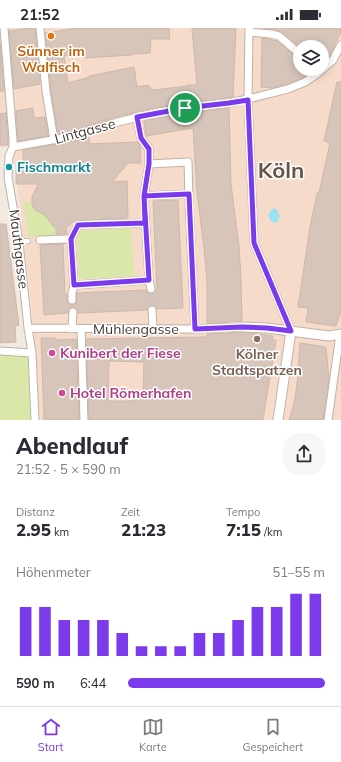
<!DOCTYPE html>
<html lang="de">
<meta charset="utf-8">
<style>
body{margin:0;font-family:Mulish,sans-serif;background:#f7f7f7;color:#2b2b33;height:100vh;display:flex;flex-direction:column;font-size:15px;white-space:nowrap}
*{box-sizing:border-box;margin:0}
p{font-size:13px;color:#7c7c81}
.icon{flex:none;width:22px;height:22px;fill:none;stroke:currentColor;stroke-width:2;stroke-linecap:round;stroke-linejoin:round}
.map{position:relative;height:392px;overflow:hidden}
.side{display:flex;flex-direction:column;background:#fff;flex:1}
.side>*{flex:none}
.fabs{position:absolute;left:293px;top:12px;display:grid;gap:8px}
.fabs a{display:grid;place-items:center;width:36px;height:36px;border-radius:50%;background:#fff;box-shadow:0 2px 10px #0003;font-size:20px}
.pin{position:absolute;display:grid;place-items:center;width:34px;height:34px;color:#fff;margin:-17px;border:2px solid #fff;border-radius:50%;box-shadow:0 1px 4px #0007}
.round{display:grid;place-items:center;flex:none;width:42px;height:42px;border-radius:16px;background:#f7f7f7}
.overview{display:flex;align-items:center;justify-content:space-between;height:68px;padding:0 16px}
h1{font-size:22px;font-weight:800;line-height:30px}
.figures{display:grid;grid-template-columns:repeat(3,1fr);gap:6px;height:68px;padding:4px 16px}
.figures div{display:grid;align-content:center}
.figures b{font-size:17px;font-weight:800}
.figures small{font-size:11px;font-weight:400}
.figures p{font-size:11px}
.chart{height:112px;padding:8px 16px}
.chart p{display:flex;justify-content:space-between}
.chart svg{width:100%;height:72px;margin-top:4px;stroke:#7c3aed;stroke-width:6}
ul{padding:0 16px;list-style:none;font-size:13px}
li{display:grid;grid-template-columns:64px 48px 1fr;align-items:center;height:30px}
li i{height:10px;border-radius:5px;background:#7c3aed}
.status{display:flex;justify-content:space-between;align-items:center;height:28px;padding:0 20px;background:#fff;direction:ltr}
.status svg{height:11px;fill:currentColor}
.tab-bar{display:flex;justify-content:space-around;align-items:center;height:56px;border-top:1px solid #e1e1e2;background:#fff;font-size:11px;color:#7c7c81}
.tab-bar a{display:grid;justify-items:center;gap:2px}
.tab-bar .current{color:#7c3aed}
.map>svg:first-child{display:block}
.commercial{fill:#f6daca;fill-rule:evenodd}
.green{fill:#d9e8a8}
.water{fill:#9ae1f2}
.building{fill:#d7c5ba;stroke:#ceb8aa;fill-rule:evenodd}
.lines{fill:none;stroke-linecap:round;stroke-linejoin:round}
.pedestrian-tunnel{stroke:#cfc6be;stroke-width:7;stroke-dasharray:7 3.5;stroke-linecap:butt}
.service-casing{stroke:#c0b2a7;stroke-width:6}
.pedestrian-casing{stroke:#c0b2a7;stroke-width:9}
.minor-casing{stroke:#c0b2a7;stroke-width:11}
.service{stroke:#fff;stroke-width:4.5}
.pedestrian{stroke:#fff;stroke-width:7}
.minor{stroke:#fff;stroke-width:9}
.route-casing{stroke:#fff;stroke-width:8}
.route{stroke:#7c3aed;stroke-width:5}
.food-dot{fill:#e8710a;stroke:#fff;stroke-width:1.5}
.culture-dot{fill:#0f9aa8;stroke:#fff;stroke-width:1.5}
.education-dot{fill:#8d6e63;stroke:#fff;stroke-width:1.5}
.hotel-dot{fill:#d1479c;stroke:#fff;stroke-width:1.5}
.labels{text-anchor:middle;stroke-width:3;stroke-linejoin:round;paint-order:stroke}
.food-label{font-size:14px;font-weight:bold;fill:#c56008;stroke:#fff}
.street-label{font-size:14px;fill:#433932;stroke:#fff}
.culture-label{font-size:14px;font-weight:bold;fill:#0d838f;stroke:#fff;text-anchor:start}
.hotel-label{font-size:14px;font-weight:bold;fill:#b23c85;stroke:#fff;text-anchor:start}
.education-label{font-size:14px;font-weight:bold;fill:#785e54;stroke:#fff}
.town-label{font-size:22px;font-weight:bold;fill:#665449;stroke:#fff}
</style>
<div class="status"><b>21:52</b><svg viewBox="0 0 49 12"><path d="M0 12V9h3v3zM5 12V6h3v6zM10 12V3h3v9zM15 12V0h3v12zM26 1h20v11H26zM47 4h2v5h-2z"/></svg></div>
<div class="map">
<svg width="341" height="392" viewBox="0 0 341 392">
<rect width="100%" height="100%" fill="#f2e9e1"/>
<!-- commercial -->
<path class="commercial" d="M0,0H341V392H38L33,295L13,119H0ZM300,19H322V41H300Z"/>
<!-- green -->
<path class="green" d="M23,174H31C33,181 37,185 45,186V189H49C50,194 52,197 56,199L57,208L29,209Z
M131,200L134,248L79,251L77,203Z
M0,323L32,325L35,392H0Z"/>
<!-- water -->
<path class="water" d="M274,180L277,182L280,188L277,194L274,195L270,192V190L268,188L271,182Z"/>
<!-- building -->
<path class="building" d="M29,0H35L40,56L14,61L9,3Z
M71,0H169L170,11H151L150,25L132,26V27L84,30V26L64,28L68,55L90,49L89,48L134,39L137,59L148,57L153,62L187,58V57H197L192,0H236L233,69L158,79L112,90L73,103L58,106L51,62L45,5L71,1Z
M263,0H341V4L329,29L322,35V19H300L282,4L272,1Z
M262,10L277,13L297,30L300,31V41H315L303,50L286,56L273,60L261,59Z
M0,13L4,63H0Z
M337,54H341V283L336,298L306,294L308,280L298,279L310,199L317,165H319L330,115L324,113Z
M33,80L34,90L45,89L48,108L18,113L16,83Z
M229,80L231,156L239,218L241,251L242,293L207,296V254L204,220L197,164L193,100L146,108L144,93L160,89L186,85Z
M6,85L8,117H0V86Z
M88,109L90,116L138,114L140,117L141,135H128L112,154L127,153L128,190L74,193L66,200L67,206H56V199L53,198L45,187L35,182L32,177V169L38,156H16V142H18V135H23V122L75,113Z
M178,172L183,280L157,281L155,278L152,277L149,278L147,282L78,285L77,281L73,279L69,281L68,285L44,287L40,217L63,216L65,266H67V272L70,276L72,277L76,275L77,265L146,262L149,266L154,265L156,261H157L153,173Z
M0,196H6L19,297L15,298L16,314L0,315Z
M241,304L273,308L272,312H276L263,392H89L86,311L207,309V306ZM109,333L144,334L143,370L129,373H108Z
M41,310H56V312L76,311L79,392H44Z
M300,315L326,319L329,351L323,392H289L294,375L297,357Z"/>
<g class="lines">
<!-- pedestrian-tunnel -->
<path class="pedestrian-tunnel" d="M151,261L152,282"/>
<!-- service casing -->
<g class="service-casing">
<path id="service" d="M19,214L28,213"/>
</g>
<!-- pedestrian casing -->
<g class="pedestrian-casing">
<path id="pedestrian" d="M4,0L13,111V119L9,128L8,149L19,214L28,300L32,325L35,392
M40,0L46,63L54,112
M249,0L248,71L254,215L291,303
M249,4L271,6L279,8L300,26
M137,89L141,110L149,121V136
M13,119L74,108L114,95L159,84L185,80L229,75L248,71L288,61L305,54L317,46L333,32L341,17
M144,168L189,166
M69,211H71L78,197L145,195
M71,211L74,257L72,265V272
M40,212L67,211
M149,252L151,261
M74,257L149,252L144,168L149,136L188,134L189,172L195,301
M152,282L153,301
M28,300L195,301L244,299
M72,301L73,284
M81,301L84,392
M0,323L32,325
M328,392L340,306"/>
</g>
<!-- minor casing -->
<g class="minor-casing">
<path id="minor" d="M244,299L267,300L329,308L341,306
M278,392L291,303"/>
</g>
<!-- service -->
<use href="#service" class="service"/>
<!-- pedestrian -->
<use href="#pedestrian" class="pedestrian"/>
<!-- minor -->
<use href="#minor" class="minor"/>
</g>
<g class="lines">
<!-- route casing -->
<g class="route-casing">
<path id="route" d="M185,80L137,89L141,110L149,121V136L144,168L145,195L78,197L71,211L74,257L149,252L144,168L189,166L195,301L242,299L267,300L291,303L254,215L248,72L229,75L185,80"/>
</g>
<!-- route -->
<use href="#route" class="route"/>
</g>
<!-- markers -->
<circle class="food-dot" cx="51" cy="8" r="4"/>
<circle class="culture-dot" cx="9" cy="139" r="4"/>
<circle class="education-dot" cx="257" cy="311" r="4"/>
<g class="hotel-dot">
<circle cx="52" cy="325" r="4"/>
<circle cx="62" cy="365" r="4"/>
</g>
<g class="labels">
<!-- food labels -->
<g class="food-label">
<text x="51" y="28">Sünner im<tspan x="51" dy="16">Walfisch</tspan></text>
</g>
<!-- street labels -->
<g class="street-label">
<text transform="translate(85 103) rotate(-15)" y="5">Lintgasse</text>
<text transform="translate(19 221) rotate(83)" y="5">Mauthgasse</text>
<text x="136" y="306">Mühlengasse</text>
</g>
<!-- culture labels -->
<g class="culture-label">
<text x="17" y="144">Fischmarkt</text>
</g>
<!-- hotel labels -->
<g class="hotel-label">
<text x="60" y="330">Kunibert der Fiese</text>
<text x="70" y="370">Hotel Römerhafen</text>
</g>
<!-- education labels -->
<g class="education-label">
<text x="257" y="331">Kölner<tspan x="257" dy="16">Stadtspatzen</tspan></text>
</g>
<!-- town labels -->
<g class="town-label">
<text x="281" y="150">Köln</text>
</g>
</g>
</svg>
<div class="fabs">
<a><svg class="icon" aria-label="layers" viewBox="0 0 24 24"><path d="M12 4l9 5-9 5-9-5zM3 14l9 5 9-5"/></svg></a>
</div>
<div class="pin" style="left:185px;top:80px;background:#1e9e55"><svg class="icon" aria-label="arrive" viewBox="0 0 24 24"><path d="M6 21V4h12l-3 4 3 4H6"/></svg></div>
</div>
<section class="side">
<div class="overview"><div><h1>Abendlauf</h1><p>21:52 · 5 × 590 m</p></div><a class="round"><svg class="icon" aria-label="share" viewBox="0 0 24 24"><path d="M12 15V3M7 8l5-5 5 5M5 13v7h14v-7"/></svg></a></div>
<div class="figures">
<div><p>Distanz</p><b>2.95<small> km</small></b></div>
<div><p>Zeit</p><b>21:23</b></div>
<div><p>Tempo</p><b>7:15<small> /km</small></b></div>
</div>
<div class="chart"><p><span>Höhenmeter</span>51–55 m</p>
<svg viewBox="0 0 160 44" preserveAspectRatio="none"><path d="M5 44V14M15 44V14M25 44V22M35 44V22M45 44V22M55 44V30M65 44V38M75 44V38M85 44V38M95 44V30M105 44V30M115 44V22M125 44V14M135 44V14M145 44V6M155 44V6"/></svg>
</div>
<ul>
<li><b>590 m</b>6:44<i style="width:100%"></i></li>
</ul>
</section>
<nav class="tab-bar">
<a class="current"><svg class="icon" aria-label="home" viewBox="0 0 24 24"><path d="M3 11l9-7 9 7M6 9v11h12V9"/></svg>Start</a>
<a><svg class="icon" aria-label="map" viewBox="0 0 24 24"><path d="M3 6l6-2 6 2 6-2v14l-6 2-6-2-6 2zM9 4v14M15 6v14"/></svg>Karte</a>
<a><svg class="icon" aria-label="saved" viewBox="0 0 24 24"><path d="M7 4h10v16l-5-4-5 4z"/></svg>Gespeichert</a>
</nav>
